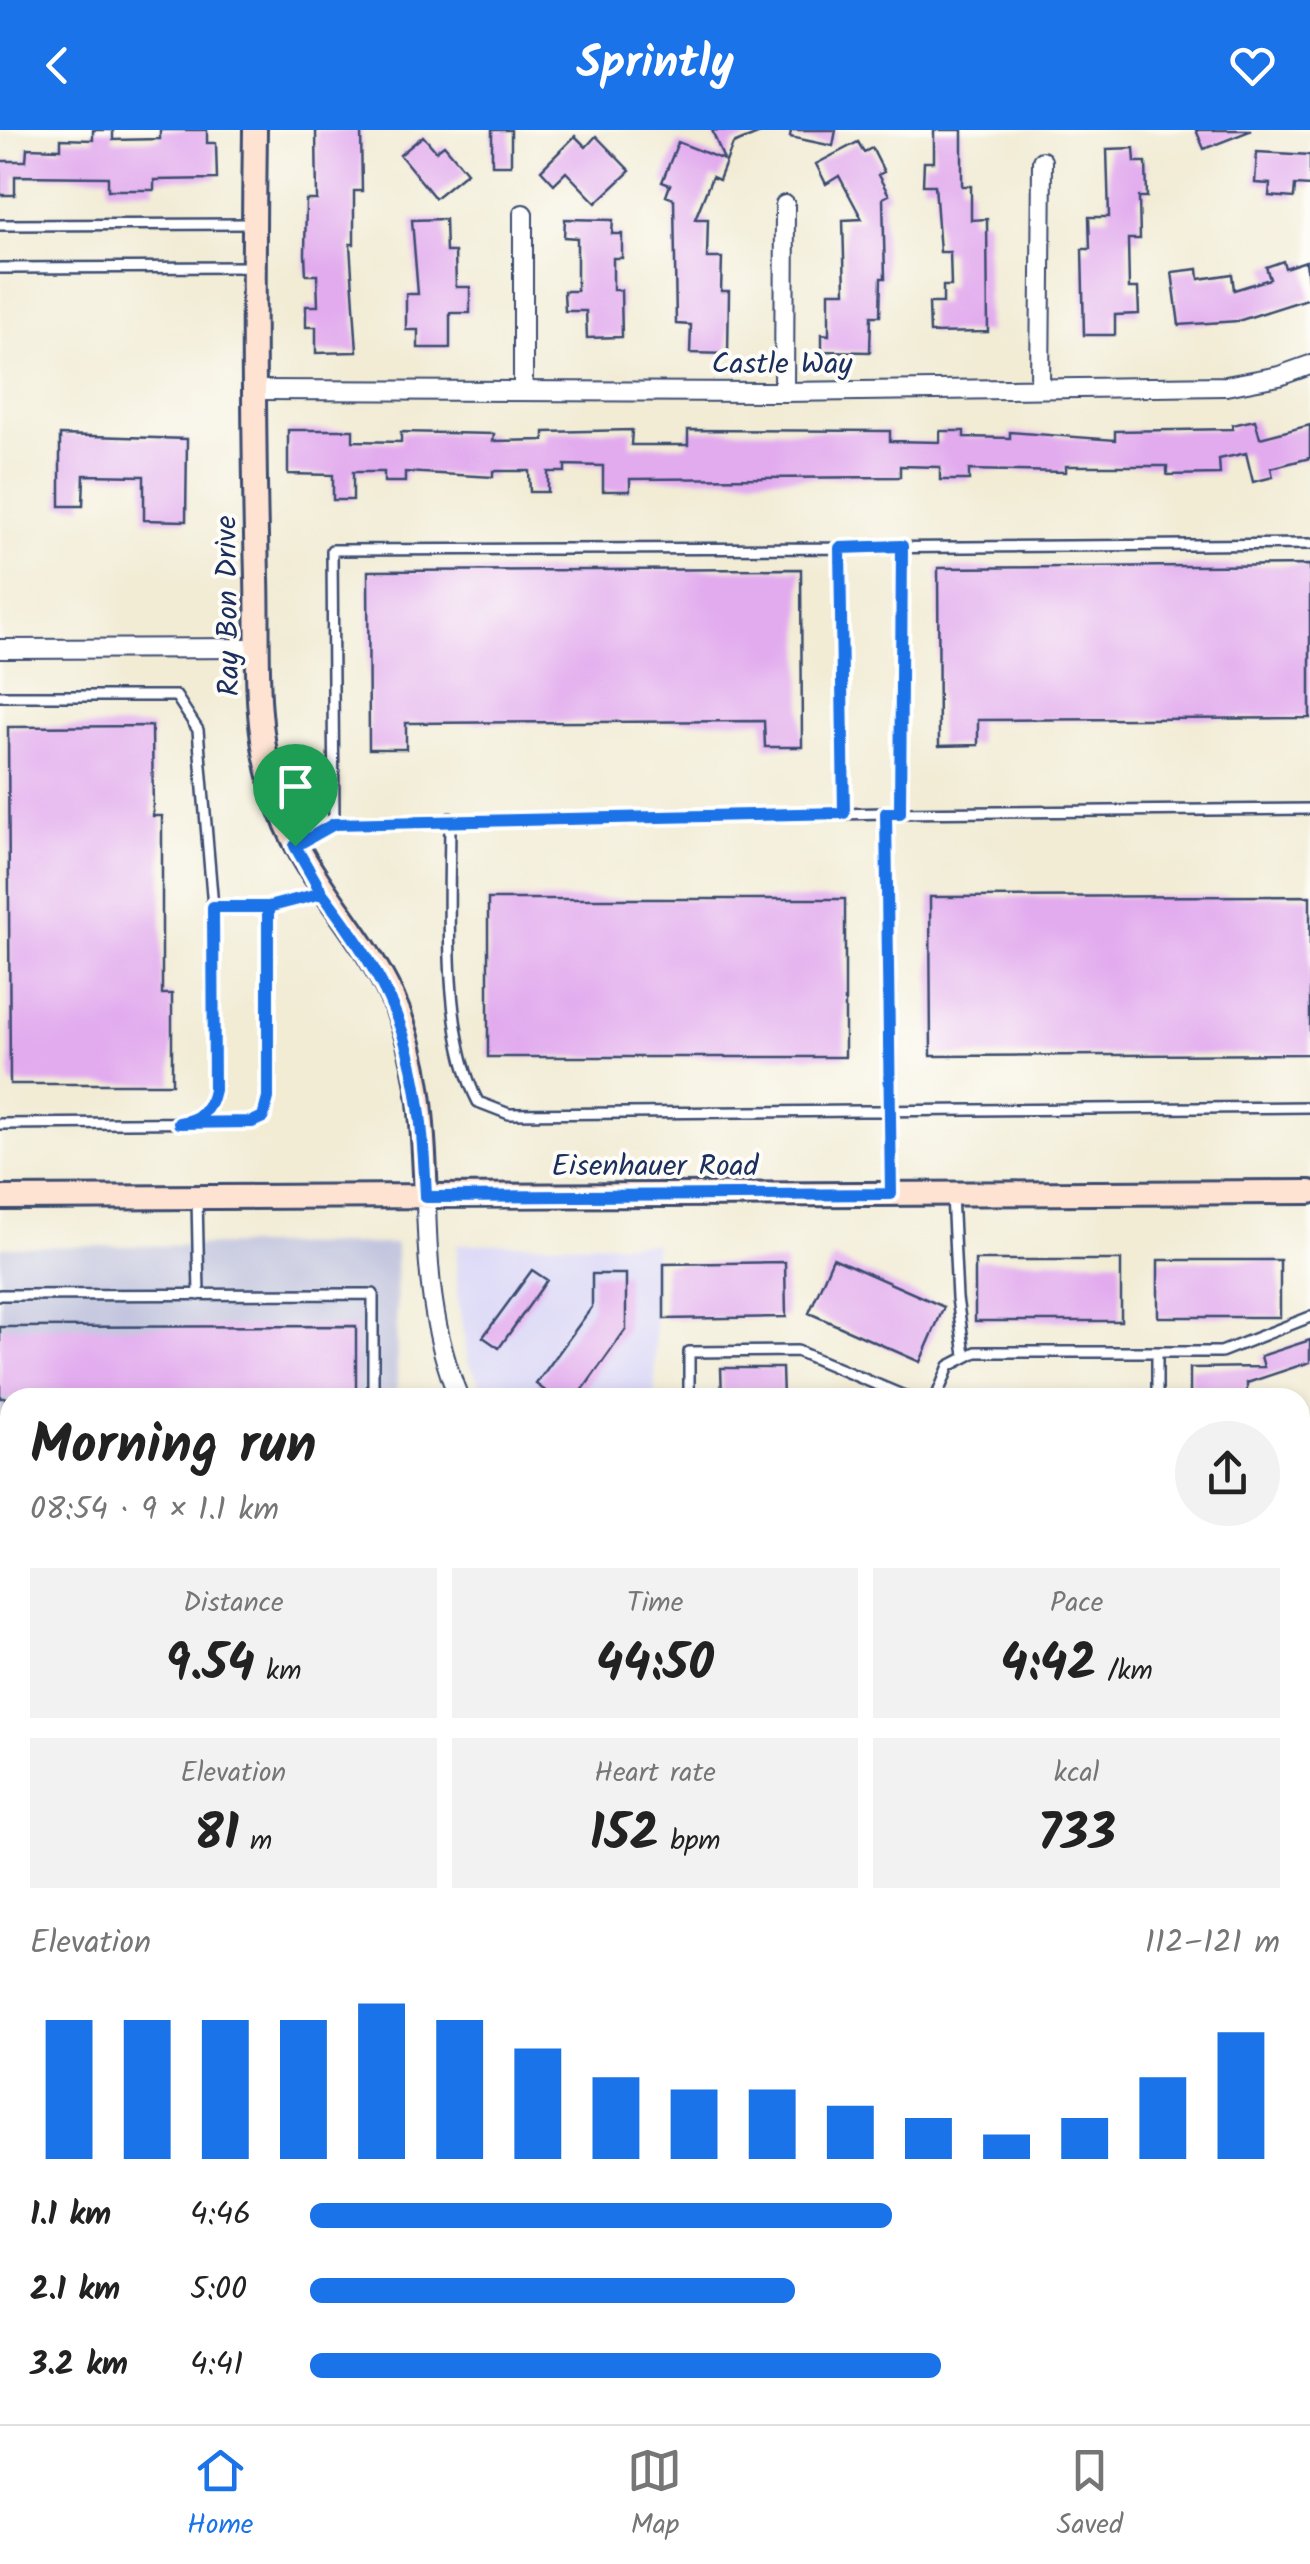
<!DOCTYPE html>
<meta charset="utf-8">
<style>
body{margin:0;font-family:Kalam,sans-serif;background:#f2f2f2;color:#222;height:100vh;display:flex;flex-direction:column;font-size:38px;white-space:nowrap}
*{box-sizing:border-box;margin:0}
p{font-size:32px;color:#767676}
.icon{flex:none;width:55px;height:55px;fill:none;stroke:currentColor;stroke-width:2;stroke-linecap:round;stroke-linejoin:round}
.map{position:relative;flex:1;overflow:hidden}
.details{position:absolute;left:0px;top:1258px;width:1310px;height:1038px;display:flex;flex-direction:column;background:#fff;border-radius:30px 30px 0 0;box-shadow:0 5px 15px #0003}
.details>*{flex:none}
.pin{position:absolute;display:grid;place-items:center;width:85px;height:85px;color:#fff;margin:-102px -42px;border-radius:50% 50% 50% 0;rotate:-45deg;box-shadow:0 0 10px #0007}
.pin .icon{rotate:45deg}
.round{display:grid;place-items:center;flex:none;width:105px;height:105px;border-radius:52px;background:#f2f2f2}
.head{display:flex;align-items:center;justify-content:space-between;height:170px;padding:0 30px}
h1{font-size:55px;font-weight:700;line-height:75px}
.stats{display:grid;grid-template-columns:repeat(3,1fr);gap:15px;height:170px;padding:10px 30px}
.stats div{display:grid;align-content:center;border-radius:0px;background:#f2f2f2;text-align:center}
.stats b{font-size:50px;font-weight:700}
.stats small{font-size:28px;font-weight:400}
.stats p{font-size:28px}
.chart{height:280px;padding:20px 30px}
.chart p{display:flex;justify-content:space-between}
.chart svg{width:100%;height:180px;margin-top:10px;stroke:#1a73e8;stroke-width:6}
ul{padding:0 30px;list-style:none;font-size:32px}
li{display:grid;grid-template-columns:160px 120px 1fr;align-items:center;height:75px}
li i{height:25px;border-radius:12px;background:#1a73e8}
header{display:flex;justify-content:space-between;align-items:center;height:130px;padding:0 30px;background:#1a73e8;color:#fff;font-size:45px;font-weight:700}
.tab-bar{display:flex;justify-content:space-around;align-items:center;height:140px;border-top:2px solid #e0e0e0;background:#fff;font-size:28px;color:#767676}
.tab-bar a{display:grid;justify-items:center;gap:5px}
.tab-bar .selected{color:#1a73e8}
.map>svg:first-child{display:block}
.built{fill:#d9d6f7}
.industrial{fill:#c0c2dd}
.building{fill:#e2abee}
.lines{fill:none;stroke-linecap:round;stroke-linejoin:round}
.lane-casing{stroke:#3b4b70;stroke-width:14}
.street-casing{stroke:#3b4b70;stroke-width:22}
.secondary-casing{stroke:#3b4b70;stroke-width:28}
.lane{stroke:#fff;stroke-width:9}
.street{stroke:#fff;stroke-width:18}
.secondary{stroke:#fee3d2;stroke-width:22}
.route-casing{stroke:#fff;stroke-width:20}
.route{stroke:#1a73e8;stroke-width:12}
.labels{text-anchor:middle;stroke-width:8;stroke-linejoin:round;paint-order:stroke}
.street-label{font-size:30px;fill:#1b2f5e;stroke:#fdfcf7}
</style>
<header><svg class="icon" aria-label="back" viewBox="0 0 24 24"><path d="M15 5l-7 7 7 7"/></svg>Sprintly<svg class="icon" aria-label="heart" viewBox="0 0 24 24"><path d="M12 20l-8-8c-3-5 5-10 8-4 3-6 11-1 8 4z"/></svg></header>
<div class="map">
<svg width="1310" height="2294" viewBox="0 0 1310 2294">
<rect width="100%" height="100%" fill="#fdfcf7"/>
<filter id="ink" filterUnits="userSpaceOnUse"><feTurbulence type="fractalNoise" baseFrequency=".01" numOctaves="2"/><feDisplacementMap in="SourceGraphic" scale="20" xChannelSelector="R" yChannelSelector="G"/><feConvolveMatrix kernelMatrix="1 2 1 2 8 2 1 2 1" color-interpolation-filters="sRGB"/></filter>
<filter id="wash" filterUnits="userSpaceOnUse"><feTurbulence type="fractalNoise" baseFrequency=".0048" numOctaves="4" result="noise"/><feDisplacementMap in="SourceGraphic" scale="40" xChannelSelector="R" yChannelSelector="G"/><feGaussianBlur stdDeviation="2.25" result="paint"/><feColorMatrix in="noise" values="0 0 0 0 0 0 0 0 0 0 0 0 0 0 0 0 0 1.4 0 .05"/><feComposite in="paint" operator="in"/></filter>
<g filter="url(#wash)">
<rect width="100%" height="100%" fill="#f2ecd5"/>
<!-- built -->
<path class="built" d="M655,1113V1267H488L468,1232L457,1164V1114Z"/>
<!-- industrial -->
<path class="industrial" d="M396,1114L397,1267L10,1268V1593L0,1591V1117Z"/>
<g id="blocks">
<!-- building -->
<path class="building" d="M93,0H113V10L160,9V0H207V13H216L217,49L154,50V60H108V47L15,46V65H0V31H26L27,18L61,19V9L93,10Z
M316,0H361L362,61H354V114H350L357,222L316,223V197H306V176H318L317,145H306L305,124L306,70H317Z
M492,0H511V35H492Z
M712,0L765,1L733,14L719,50L712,47L695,89H708L707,128H722L721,161H729L728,224L690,223L691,195L676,194L674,69L666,66L670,55L662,52L678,12L724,30Z
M791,0H836L833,16L790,7Z
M934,0H962V56H971V90L987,89L988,202L930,203L929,173H943V156H951L950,122H940L935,55H923L924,32H934Z
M1196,0H1250V1L1204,19Z
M423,6L436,21L444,15L467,42L435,68L400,25Z
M575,6L586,17L596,6L630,41L596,73L566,42L554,54L541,40Z
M858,12L864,22L872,18L884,42L878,45L889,65L883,68L885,148H881L880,186H871L870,222L822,221V204L829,205V162H845L843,90L862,89L839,46L826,54L816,34Z
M1134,18L1135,32H1146L1147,67H1139L1140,109H1128L1129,158H1138L1139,184L1115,185V205H1084L1082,119H1090L1089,87H1109L1107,19Z
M1257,22L1310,25V56L1295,55L1294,68L1269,66L1270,54L1255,53Z
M445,89L446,122H455L456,157H470V183H450V218H418V200H406V164H418L412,90Z
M565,89L613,90L612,104H622V128H613V160H621L622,207L587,208L586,181H565L564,161H577V108L564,107Z
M1283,131L1285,138L1306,131L1310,168L1238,191L1179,195L1172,142L1198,139L1199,149L1232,144L1234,160L1270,149L1266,137Z
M1255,290L1260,308L1310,295V328L1271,338L1273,347L1253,352L1246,323L1219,329L1220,344L1167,345V336H1066V342L969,340V350H940V337L900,336V347L630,349V361H603V336L565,335V342H548V362H530L529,341H493V347L405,342V352H384V342H353V370H333V345L288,344V300H353V311L401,312V302L494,304L493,311L544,310V302L632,300L631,315H688V300L890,301V311L940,312V301H964V307L1010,308V302L1115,310V301L1233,299L1232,295Z
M60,305L187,309L186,391L144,390V346L84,345L83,376H60Z
M1310,435V588L978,590V615L939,616L938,438Z
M801,439L802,617H765L764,591L406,593V619H369L368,441Z
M152,596L153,686H162V864H172V954H10L8,597Z
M1310,766V924L931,926L930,767Z
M488,769H845V927H488Z
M833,1128L944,1177L920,1232L809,1183Z
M975,1130H1121V1191H975Z
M1158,1130H1280V1187H1158Z
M785,1132L786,1187L664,1189V1134Z
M532,1140L547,1150L499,1218L483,1207Z
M592,1144H626V1199L577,1268H555L536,1254L592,1177Z
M356,1196V1268H0V1197Z
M1310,1210V1232L1247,1253V1268H1190V1238L1264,1237L1261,1226Z
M721,1238H782L783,1268H722Z"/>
</g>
</g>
<g filter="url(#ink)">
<use href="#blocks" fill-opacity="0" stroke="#3b4b70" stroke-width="2.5"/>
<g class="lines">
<!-- lane casing -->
<g class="lane-casing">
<path id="lane" d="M0,95L252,94
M0,138L250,137
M840,418L1310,414
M0,566H176L198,600L213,777L214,960C210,981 199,990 179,993
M886,683L1310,679
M900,683L902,416
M450,688C450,769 441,901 478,972L509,984L1310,977
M334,694L332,420L840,418L844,683
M296,715L334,694L886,683L891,1061
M213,777H267
M0,994L252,992L263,987L269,968L267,777L322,763
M952,1064L957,1168L965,1225
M197,1067L199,1165
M0,1165L373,1164V1268
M689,1268V1222L797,1221L909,1268
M936,1268L949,1236L976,1222H1221L1310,1187
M1157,1268V1222
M0,1454H10
M1300,1524H1310
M1300,1672H1310
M1300,2092H1310
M1300,2196H1310"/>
</g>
<!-- street casing -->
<g class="street-casing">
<path id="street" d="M523,84V260
M1040,258L1042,31
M252,260L784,262L1226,256L1279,246L1310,235
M784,262L785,75
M0,519L259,518
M426,1067C427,1136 432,1204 459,1268
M0,1735L10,1737
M0,2012L10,2014
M963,2285V2294
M0,2290L25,2294"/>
</g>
<!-- secondary casing -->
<g class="secondary-casing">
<path id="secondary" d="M255,0C253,149 253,298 257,447C259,517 253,589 273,657C298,745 356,790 392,867C422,931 423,998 426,1067
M0,1068L1310,1062"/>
</g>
<!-- lane -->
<use href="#lane" class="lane"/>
<!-- street -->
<use href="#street" class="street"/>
<!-- secondary -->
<use href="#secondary" class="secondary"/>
</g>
</g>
<g class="lines" filter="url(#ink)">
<!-- route casing -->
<g class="route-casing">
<path id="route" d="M295,716L322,763L268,777H213L214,960C210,981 199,990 179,993L252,992L263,987L268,968V777L322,763C406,873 420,930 426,1067L891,1064L886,683H900L902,416L840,418L844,683L334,694L295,716"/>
</g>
<!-- route -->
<use href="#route" class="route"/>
</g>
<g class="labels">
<!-- street labels -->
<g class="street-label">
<text x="782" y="243">Castle Way</text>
<text transform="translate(227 476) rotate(-91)" y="10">Ray Bon Drive</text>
<text x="655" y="1045">Eisenhauer Road</text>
</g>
</g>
</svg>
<div class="pin" style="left:295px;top:716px;background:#1e9e55"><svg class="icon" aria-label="arrive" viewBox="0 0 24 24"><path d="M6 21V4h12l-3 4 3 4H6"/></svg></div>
<section class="details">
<div class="head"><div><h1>Morning run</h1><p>08:54 · 9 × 1.1 km</p></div><a class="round"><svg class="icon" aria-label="share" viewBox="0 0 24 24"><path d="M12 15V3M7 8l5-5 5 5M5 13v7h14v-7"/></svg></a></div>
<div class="stats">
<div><p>Distance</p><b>9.54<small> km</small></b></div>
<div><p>Time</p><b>44:50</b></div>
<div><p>Pace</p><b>4:42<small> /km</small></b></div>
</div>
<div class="stats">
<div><p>Elevation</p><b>81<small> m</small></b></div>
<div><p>Heart rate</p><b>152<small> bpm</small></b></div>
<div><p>kcal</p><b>733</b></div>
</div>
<div class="chart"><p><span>Elevation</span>112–121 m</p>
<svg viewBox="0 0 160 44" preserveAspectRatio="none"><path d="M5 44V10M15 44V10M25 44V10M35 44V10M45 44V6M55 44V10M65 44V17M75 44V24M85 44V27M95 44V27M105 44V31M115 44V34M125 44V38M135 44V34M145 44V24M155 44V13"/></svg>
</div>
<ul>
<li><b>1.1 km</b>4:46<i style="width:60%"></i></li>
<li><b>2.1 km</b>5:00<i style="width:50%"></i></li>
<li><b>3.2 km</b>4:41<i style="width:65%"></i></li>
</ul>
</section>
</div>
<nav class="tab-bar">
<a class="selected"><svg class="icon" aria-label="home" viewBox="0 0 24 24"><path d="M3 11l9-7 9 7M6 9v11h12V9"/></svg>Home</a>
<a><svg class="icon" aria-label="map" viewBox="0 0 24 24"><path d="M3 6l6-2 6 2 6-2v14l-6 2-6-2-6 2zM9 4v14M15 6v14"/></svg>Map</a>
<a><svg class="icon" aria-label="saved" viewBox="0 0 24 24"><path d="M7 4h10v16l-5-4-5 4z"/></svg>Saved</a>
</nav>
